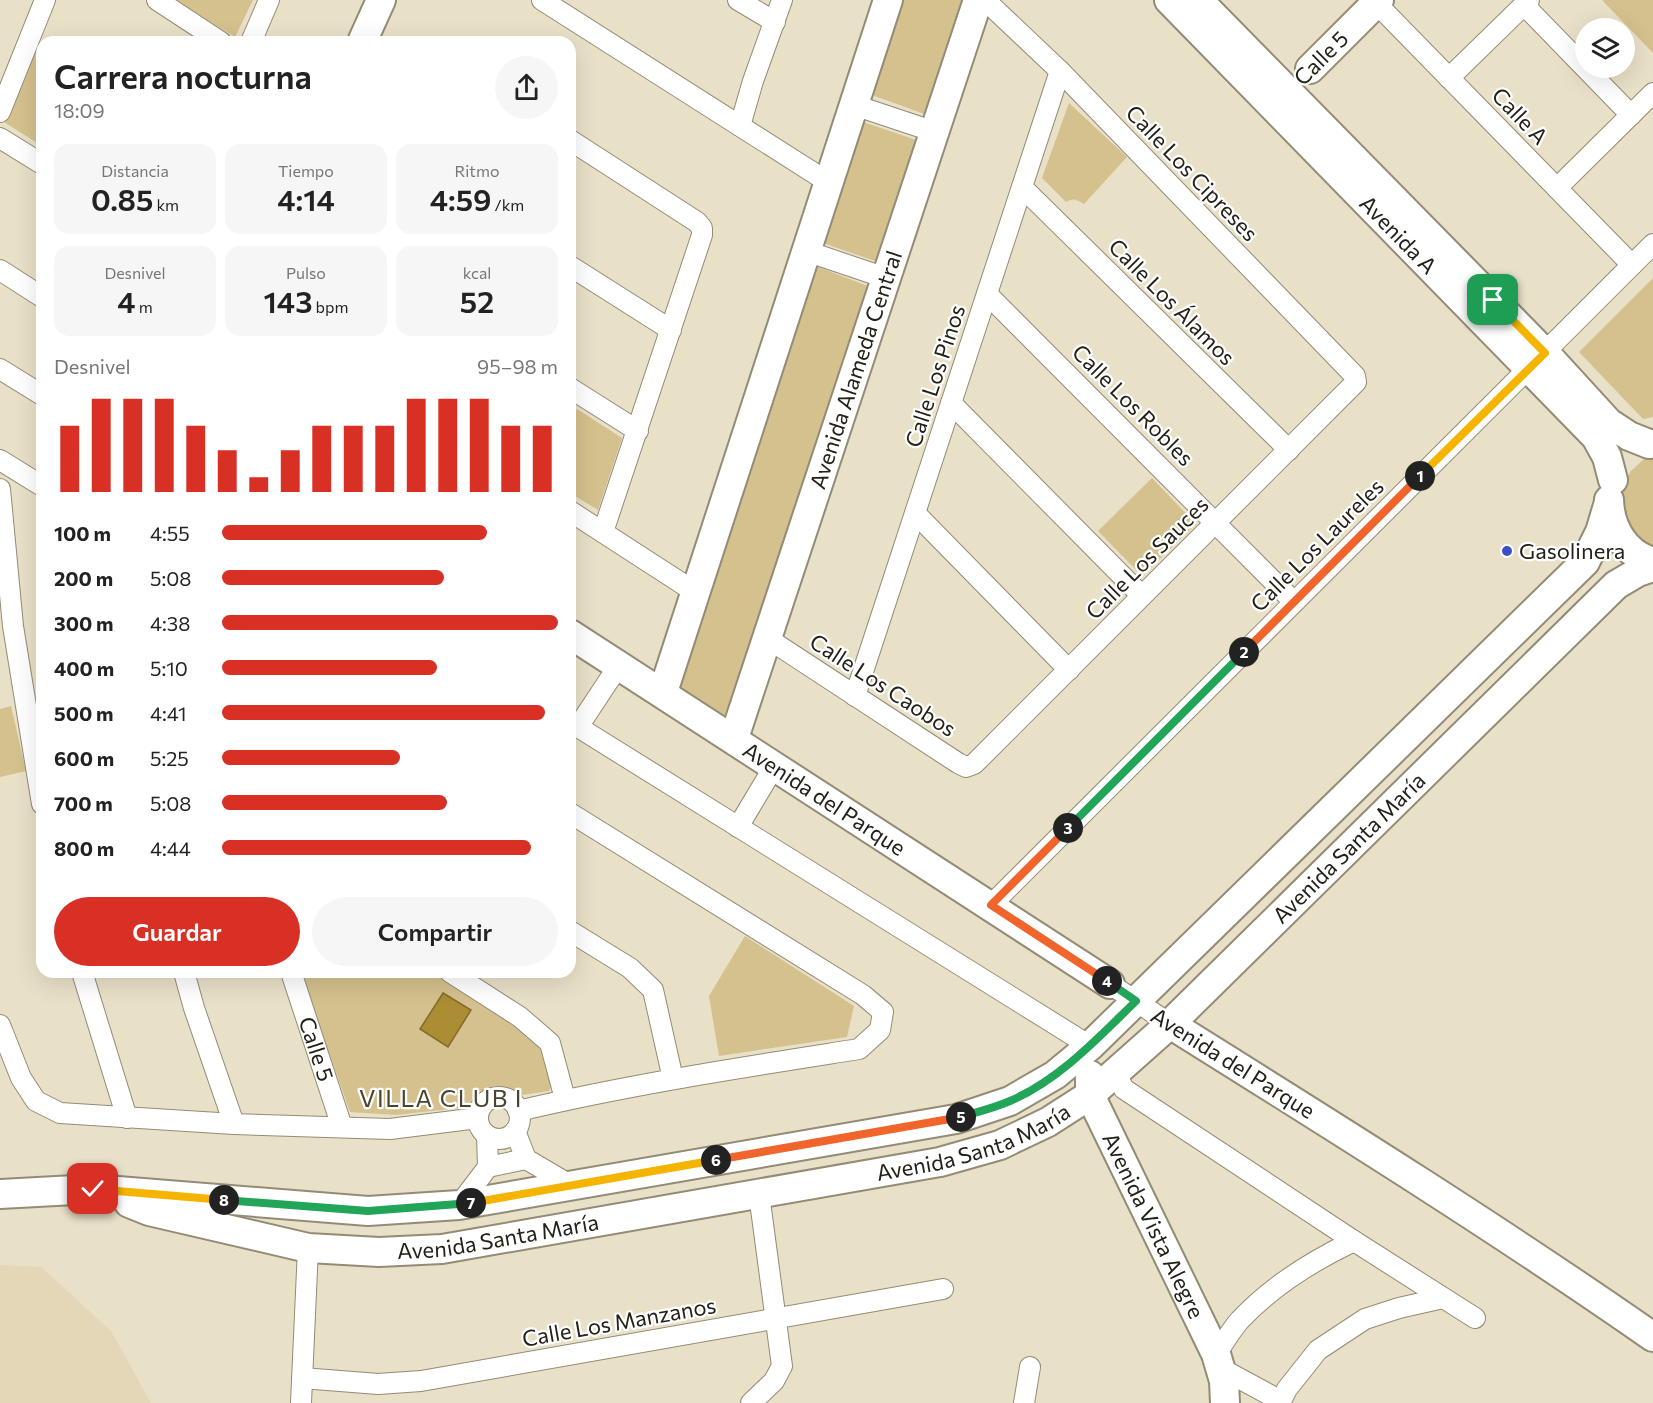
<!DOCTYPE html>
<html lang="es">
<meta charset="utf-8">
<style>
body{margin:0;font-family:Commissioner,sans-serif;background:#f6f6f6;color:#222;height:100vh;display:flex;flex-direction:column;font-size:22px;white-space:nowrap}
*{box-sizing:border-box;margin:0}
p{font-size:20px;color:#767676}
.icon{flex:none;width:33px;height:33px;fill:none;stroke:currentColor;stroke-width:2;stroke-linecap:round;stroke-linejoin:round}
.map{position:relative;flex:1;overflow:hidden}
.panel{position:absolute;left:36px;top:36px;width:540px;height:942px;display:flex;flex-direction:column;background:#fff;border-radius:18px;box-shadow:0 6px 24px #0002}
.panel>*{flex:none}
.fabs{position:absolute;left:1575px;top:18px;display:grid;gap:12px}
.fabs a{display:grid;place-items:center;width:60px;height:60px;border-radius:50%;background:#fff;box-shadow:0 6px 24px #0002;font-size:30px}
.pin{position:absolute;display:grid;place-items:center;width:51px;height:51px;color:#fff;margin:-26px;border-radius:12px;box-shadow:0 3px 9px #0006}
.km{position:absolute;width:30px;height:30px;margin:-15px;border-radius:50%;background:#222;color:#fff;font-size:16px;line-height:30px;text-align:center}
.round{display:grid;place-items:center;flex:none;width:63px;height:63px;border-radius:32px;background:#f6f6f6}
.summary{display:flex;align-items:center;justify-content:space-between;height:102px;padding:0 18px}
h1{font-size:33px;font-weight:600;line-height:45px}
.stats{display:grid;grid-template-columns:repeat(3,1fr);gap:9px;height:102px;padding:6px 18px}
.stats div{display:grid;align-content:center;border-radius:15px;background:#f6f6f6;text-align:center}
.stats b{font-size:30px;font-weight:600}
.stats small{font-size:16px;font-weight:400}
.stats p{font-size:16px}
.chart{height:168px;padding:12px 18px}
.chart p{display:flex;justify-content:space-between}
.chart svg{width:100%;height:108px;margin-top:6px;stroke:#d93025;stroke-width:6}
.primary-button{display:flex;gap:12px;margin-top:auto;padding:12px 18px}
.primary-button a{flex:1;height:69px;border-radius:36px;background:#d93025;color:#fff;font-size:24px;font-weight:600;line-height:69px;text-align:center}
.primary-button a+a{background:#f6f6f6;color:#222}
ul{padding:0 18px;list-style:none;font-size:20px}
li{display:grid;grid-template-columns:96px 72px 1fr;align-items:center;height:45px}
li i{height:15px;border-radius:8px;background:#d93025}
.map>svg:first-child{display:block}
.built{fill:#e3d7b8}
.green{fill:#d4c18d}
.water{fill:#ab8d33;stroke:#826c2b;stroke-width:1.5}
.lines{fill:none;stroke-linecap:round;stroke-linejoin:round}
.street-casing{stroke:#938b75;stroke-width:22}
.secondary-casing{stroke:#938b75;stroke-width:32}
.street{stroke:#fff;stroke-width:20}
.secondary{stroke:#fff;stroke-width:28}
.split-1-casing{stroke:#fff;stroke-width:12}
.split-2-casing{stroke:#fff;stroke-width:12}
.split-3-casing{stroke:#fff;stroke-width:12}
.split-4-casing{stroke:#fff;stroke-width:12}
.split-5-casing{stroke:#fff;stroke-width:12}
.split-6-casing{stroke:#fff;stroke-width:12}
.split-7-casing{stroke:#fff;stroke-width:12}
.split-8-casing{stroke:#fff;stroke-width:12}
.split-9-casing{stroke:#fff;stroke-width:12}
.split-1{stroke:#f5b400;stroke-width:8}
.split-2{stroke:#f0652b;stroke-width:8}
.split-3{stroke:#22a559;stroke-width:8}
.split-4{stroke:#f0652b;stroke-width:8}
.split-5{stroke:#22a559;stroke-width:8}
.split-6{stroke:#f0652b;stroke-width:8}
.split-7{stroke:#f5b400;stroke-width:8}
.split-8{stroke:#22a559;stroke-width:8}
.split-9{stroke:#f5b400;stroke-width:8}
.poi-dot{fill:#3a50c3;stroke:#fff;stroke-width:2}
.labels{text-anchor:middle;stroke-width:4.5;stroke-linejoin:round;paint-order:stroke}
.street-label{font-size:22px;fill:#232017;stroke:#fff}
.poi-label{font-size:22px;fill:#232017;stroke:#fff;text-anchor:start}
.neighbourhood-label{font-size:24px;letter-spacing:1.5px;fill:#4a432f;stroke:#fff}
</style>
<div class="map">
<svg width="1653" height="1403" viewBox="0 0 1653 1403">
<rect width="100%" height="100%" fill="#e9e0c8"/>
<!-- built -->
<path class="built" d="M0,1265L41,1267L111,1331L151,1403H0Z"/>
<!-- green -->
<path class="green" d="M176,0H253L235,37Z
M900,0H967L930,116L869,94Z
M1602,0H1653V53Z
M31,44L42,52V146L4,122Z
M1069,103L1127,157L1084,204C1077,200 1073,197 1066,202L1042,178Z
M860,121L919,141L878,262L820,242Z
M813,265L873,288L729,720L673,687Z
M1653,278V417L1643,419L1579,352Z
M577,409L622,438L598,510L570,493V420Z
M1653,455V550L1630,533L1620,502L1623,485L1631,471L1644,459Z
M1152,478L1196,524L1142,576L1098,531Z
M11,706L26,771L0,777V709Z
M745,936L854,1006L847,1037L719,1056L709,996Z
M300,972H434L537,1038L541,1043L551,1087L549,1091L522,1095L507,1088L493,1086L479,1094L468,1107L396,1115L350,1112Z"/>
<!-- water -->
<path class="water" d="M443,993L471,1010L448,1047L420,1029Z"/>
<g class="lines">
<!-- street casing -->
<g class="street-casing">
<g id="street">
<path d="M157,0L221,42"/>
<path d="M542,0L828,182"/>
<path d="M738,0L775,22"/>
<path d="M1373,0L1632,265"/>
<path d="M1524,5L1631,115"/>
<path d="M251,42L269,0"/>
<path d="M1449,78L1529,0"/>
<path d="M854,105L935,132"/>
<path d="M0,112L45,0"/>
<path d="M740,126L753,81L782,0"/>
<path d="M0,138L42,164"/>
<path d="M570,140L697,222L702,228V235L603,532"/>
<path d="M1022,187L1289,450"/>
<path d="M1557,188L1653,93"/>
<path d="M806,251L886,278"/>
<path d="M570,266L671,330"/>
<path d="M0,270L42,297"/>
<path d="M987,294L1294,602"/>
<path d="M0,369L42,395"/>
<path d="M570,388L638,431"/>
<path d="M951,403L1142,596"/>
<path d="M0,460L42,486"/>
<path d="M0,489L13,626L42,804"/>
<path d="M570,511L695,592"/>
<path d="M915,513L1069,670"/>
<path d="M767,638L958,763L966,767L974,764L1356,382L1355,376L1060,71L985,0"/>
<path d="M855,696L1060,71"/>
<path d="M570,722L1090,1046"/>
<path d="M578,727L619,665"/>
<path d="M738,827L775,765"/>
<path d="M991,905L1653,244"/>
<path d="M570,931L630,968L653,990L673,1079"/>
<path d="M82,972L127,1118"/>
<path d="M184,972L194,1008L234,1124"/>
<path id="s1" d="M291,972L342,1127"/>
<path d="M450,972L520,1017L550,1043L565,1099"/>
<path d="M1110,984L1170,1024"/>
<path d="M0,1025L21,1078L36,1101L60,1113L234,1124L390,1129L478,1118"/>
<path d="M1115,1073L1124,1089L1354,1241L1475,1318"/>
<circle cx="499" cy="1118" r="21"/>
<path d="M518,1111C631,1084 745,1067 859,1049L880,1030L883,1012L863,995L570,813"/>
<path d="M515,1131L526,1159L572,1186"/>
<path d="M488,1167L526,1159"/>
<path d="M459,1205L488,1167L487,1135"/>
<path d="M1216,1354C1224,1343 1231,1330 1240,1320C1272,1286 1312,1261 1354,1241"/>
<path d="M1220,1368L1281,1401"/>
<path d="M302,1378L378,1384L421,1381L943,1289"/>
<path d="M301,1403L308,1248"/>
<path d="M751,1403L774,1381L782,1366L759,1194"/>
<path d="M1024,1403L1030,1367"/>
<path d="M1280,1403L1287,1389L1318,1350L1365,1319L1399,1308L1443,1298"/>
</g>
</g>
<!-- secondary casing -->
<g class="secondary-casing">
<g id="secondary">
<path id="s2" d="M1169,0L1596,437L1607,457L1613,480"/>
<path d="M1198,0L1545,353L1609,423L1629,436L1649,444"/>
<path d="M362,42L381,0"/>
<path d="M1310,69L1379,0"/>
<path d="M1609,500C1610,528 1625,554 1653,562"/>
<path id="s3" d="M570,634L1110,984"/>
<path d="M663,692L888,0"/>
<path id="s4" d="M734,738L978,0"/>
<path d="M1170,1024C1333,1126 1495,1227 1653,1337"/>
<path id="s5" d="M1090,1075V1095L1216,1354L1224,1381L1225,1403"/>
<path d="M0,1194L93,1189L368,1211L459,1205L956,1119L1010,1101L1055,1075L1090,1046L1585,562L1600,532L1609,502"/>
<path id="s6" d="M129,1203L149,1211L308,1248L379,1252L442,1249L940,1162L1000,1145L1048,1122L1090,1095L1170,1024L1616,585L1638,572L1653,567"/>
</g>
</g>
<!-- street -->
<use href="#street" class="street"/>
<!-- secondary -->
<use href="#secondary" class="secondary"/>
</g>
<g class="lines">
<!-- split-1 casing -->
<g class="split-1-casing">
<path id="split-1" d="M1420,476L1545,353L1493,300"/>
</g>
<!-- split-2 casing -->
<g class="split-2-casing">
<path id="split-2" d="M1244,652L1420,476"/>
</g>
<!-- split-3 casing -->
<g class="split-3-casing">
<path id="split-3" d="M1068,828L1244,652"/>
</g>
<!-- split-4 casing -->
<g class="split-4-casing">
<path id="split-4" d="M1068,828L991,905L1107,981"/>
</g>
<!-- split-5 casing -->
<g class="split-5-casing">
<path id="split-5" d="M961,1117C977,1112 994,1108 1010,1101C1059,1080 1098,1038 1136,1001L1107,981"/>
</g>
<!-- split-6 casing -->
<g class="split-6-casing">
<path id="split-6" d="M716,1160L961,1117"/>
</g>
<!-- split-7 casing -->
<g class="split-7-casing">
<path id="split-7" d="M471,1203L716,1160"/>
</g>
<!-- split-8 casing -->
<g class="split-8-casing">
<path id="split-8" d="M224,1200L368,1211L471,1203"/>
</g>
<!-- split-9 casing -->
<g class="split-9-casing">
<path id="split-9" d="M93,1189L224,1200"/>
</g>
<!-- split-1 -->
<use href="#split-1" class="split-1"/>
<!-- split-2 -->
<use href="#split-2" class="split-2"/>
<!-- split-3 -->
<use href="#split-3" class="split-3"/>
<!-- split-4 -->
<use href="#split-4" class="split-4"/>
<!-- split-5 -->
<use href="#split-5" class="split-5"/>
<!-- split-6 -->
<use href="#split-6" class="split-6"/>
<!-- split-7 -->
<use href="#split-7" class="split-7"/>
<!-- split-8 -->
<use href="#split-8" class="split-8"/>
<!-- split-9 -->
<use href="#split-9" class="split-9"/>
</g>
<!-- markers -->
<circle class="poi-dot" cx="1507" cy="551" r="6"/>
<g class="labels">
<!-- street labels -->
<g class="street-label">
<text transform="translate(1321 58) rotate(-45)" y="8">Calle 5</text>
<text transform="translate(1520 116) rotate(46)" y="8">Calle A</text>
<text transform="translate(1192 173) rotate(46)" y="8">Calle Los Cipreses</text>
<text dy="8" stroke="none"><textPath href="#s2" startOffset="328">Avenida A</textPath></text>
<text transform="translate(1172 302) rotate(45)" y="8">Calle Los Álamos</text>
<text dy="8" stroke="none"><textPath href="#s4" startOffset="388">Avenida Alameda Central</textPath></text>
<text transform="translate(935 376) rotate(-72)" y="8">Calle Los Pinos</text>
<text transform="translate(1133 405) rotate(45)" y="8">Calle Los Robles</text>
<text transform="translate(1317 545) rotate(-45)" y="8">Calle Los Laureles</text>
<text transform="translate(1147 558) rotate(-45)" y="8">Calle Los Sauces</text>
<text transform="translate(883 685) rotate(33)" y="8">Calle Los Caobos</text>
<text dy="8" stroke="none"><textPath href="#s3" startOffset="303">Avenida del Parque</textPath></text>
<text dy="8" stroke="none"><textPath href="#s6" startOffset="1348">Avenida Santa María</textPath></text>
<text dy="8" stroke="none"><textPath href="#s1" startOffset="81">Calle 5</textPath></text>
<text transform="translate(1233 1063) rotate(32)" y="8">Avenida del Parque</text>
<text dy="8" stroke="none"><textPath href="#s6" startOffset="862">Avenida Santa María</textPath></text>
<text dy="8" stroke="none"><textPath href="#s5" startOffset="165">Avenida Vista Alegre</textPath></text>
<text dy="8" stroke="none"><textPath href="#s6" startOffset="376">Avenida Santa María</textPath></text>
<text transform="translate(619 1322) rotate(-10)" y="8">Calle Los Manzanos</text>
</g>
<!-- poi labels -->
<g class="poi-label">
<text x="1519" y="559">Gasolinera</text>
</g>
<!-- neighbourhood labels -->
<g class="neighbourhood-label">
<text x="441" y="1107">VILLA CLUB I</text>
</g>
</g>
</svg>
<div class="fabs">
<a><svg class="icon" aria-label="layers" viewBox="0 0 24 24"><path d="M12 4l9 5-9 5-9-5zM3 14l9 5 9-5"/></svg></a>
</div>
<div class="pin" style="left:1493px;top:300px;background:#1e9e55"><svg class="icon" aria-label="arrive" viewBox="0 0 24 24"><path d="M6 21V4h12l-3 4 3 4H6"/></svg></div>
<div class="pin" style="left:93px;top:1189px;background:#d93025"><svg class="icon" aria-label="check" viewBox="0 0 24 24"><path d="M5 12l5 5 9-10"/></svg></div>
<b class="km" style="left:1420px;top:476px">1</b>
<b class="km" style="left:1244px;top:652px">2</b>
<b class="km" style="left:1068px;top:828px">3</b>
<b class="km" style="left:1107px;top:981px">4</b>
<b class="km" style="left:961px;top:1117px">5</b>
<b class="km" style="left:716px;top:1160px">6</b>
<b class="km" style="left:471px;top:1203px">7</b>
<b class="km" style="left:224px;top:1200px">8</b>
<section class="panel">
<div class="summary"><div><h1>Carrera nocturna</h1><p>18:09</p></div><a class="round"><svg class="icon" aria-label="share" viewBox="0 0 24 24"><path d="M12 15V3M7 8l5-5 5 5M5 13v7h14v-7"/></svg></a></div>
<div class="stats">
<div><p>Distancia</p><b>0.85<small> km</small></b></div>
<div><p>Tiempo</p><b>4:14</b></div>
<div><p>Ritmo</p><b>4:59<small> /km</small></b></div>
</div>
<div class="stats">
<div><p>Desnivel</p><b>4<small> m</small></b></div>
<div><p>Pulso</p><b>143<small> bpm</small></b></div>
<div><p>kcal</p><b>52</b></div>
</div>
<div class="chart"><p><span>Desnivel</span>95–98 m</p>
<svg viewBox="0 0 160 44" preserveAspectRatio="none"><path d="M5 44V17M15 44V6M25 44V6M35 44V6M45 44V17M55 44V27M65 44V38M75 44V27M85 44V17M95 44V17M105 44V17M115 44V6M125 44V6M135 44V6M145 44V17M155 44V17"/></svg>
</div>
<ul>
<li><b>100 m</b>4:55<i style="width:79%"></i></li>
<li><b>200 m</b>5:08<i style="width:66%"></i></li>
<li><b>300 m</b>4:38<i style="width:100%"></i></li>
<li><b>400 m</b>5:10<i style="width:64%"></i></li>
<li><b>500 m</b>4:41<i style="width:96%"></i></li>
<li><b>600 m</b>5:25<i style="width:53%"></i></li>
<li><b>700 m</b>5:08<i style="width:67%"></i></li>
<li><b>800 m</b>4:44<i style="width:92%"></i></li>
</ul>
<div class="primary-button"><a>Guardar</a><a>Compartir</a></div>
</section>
</div>
